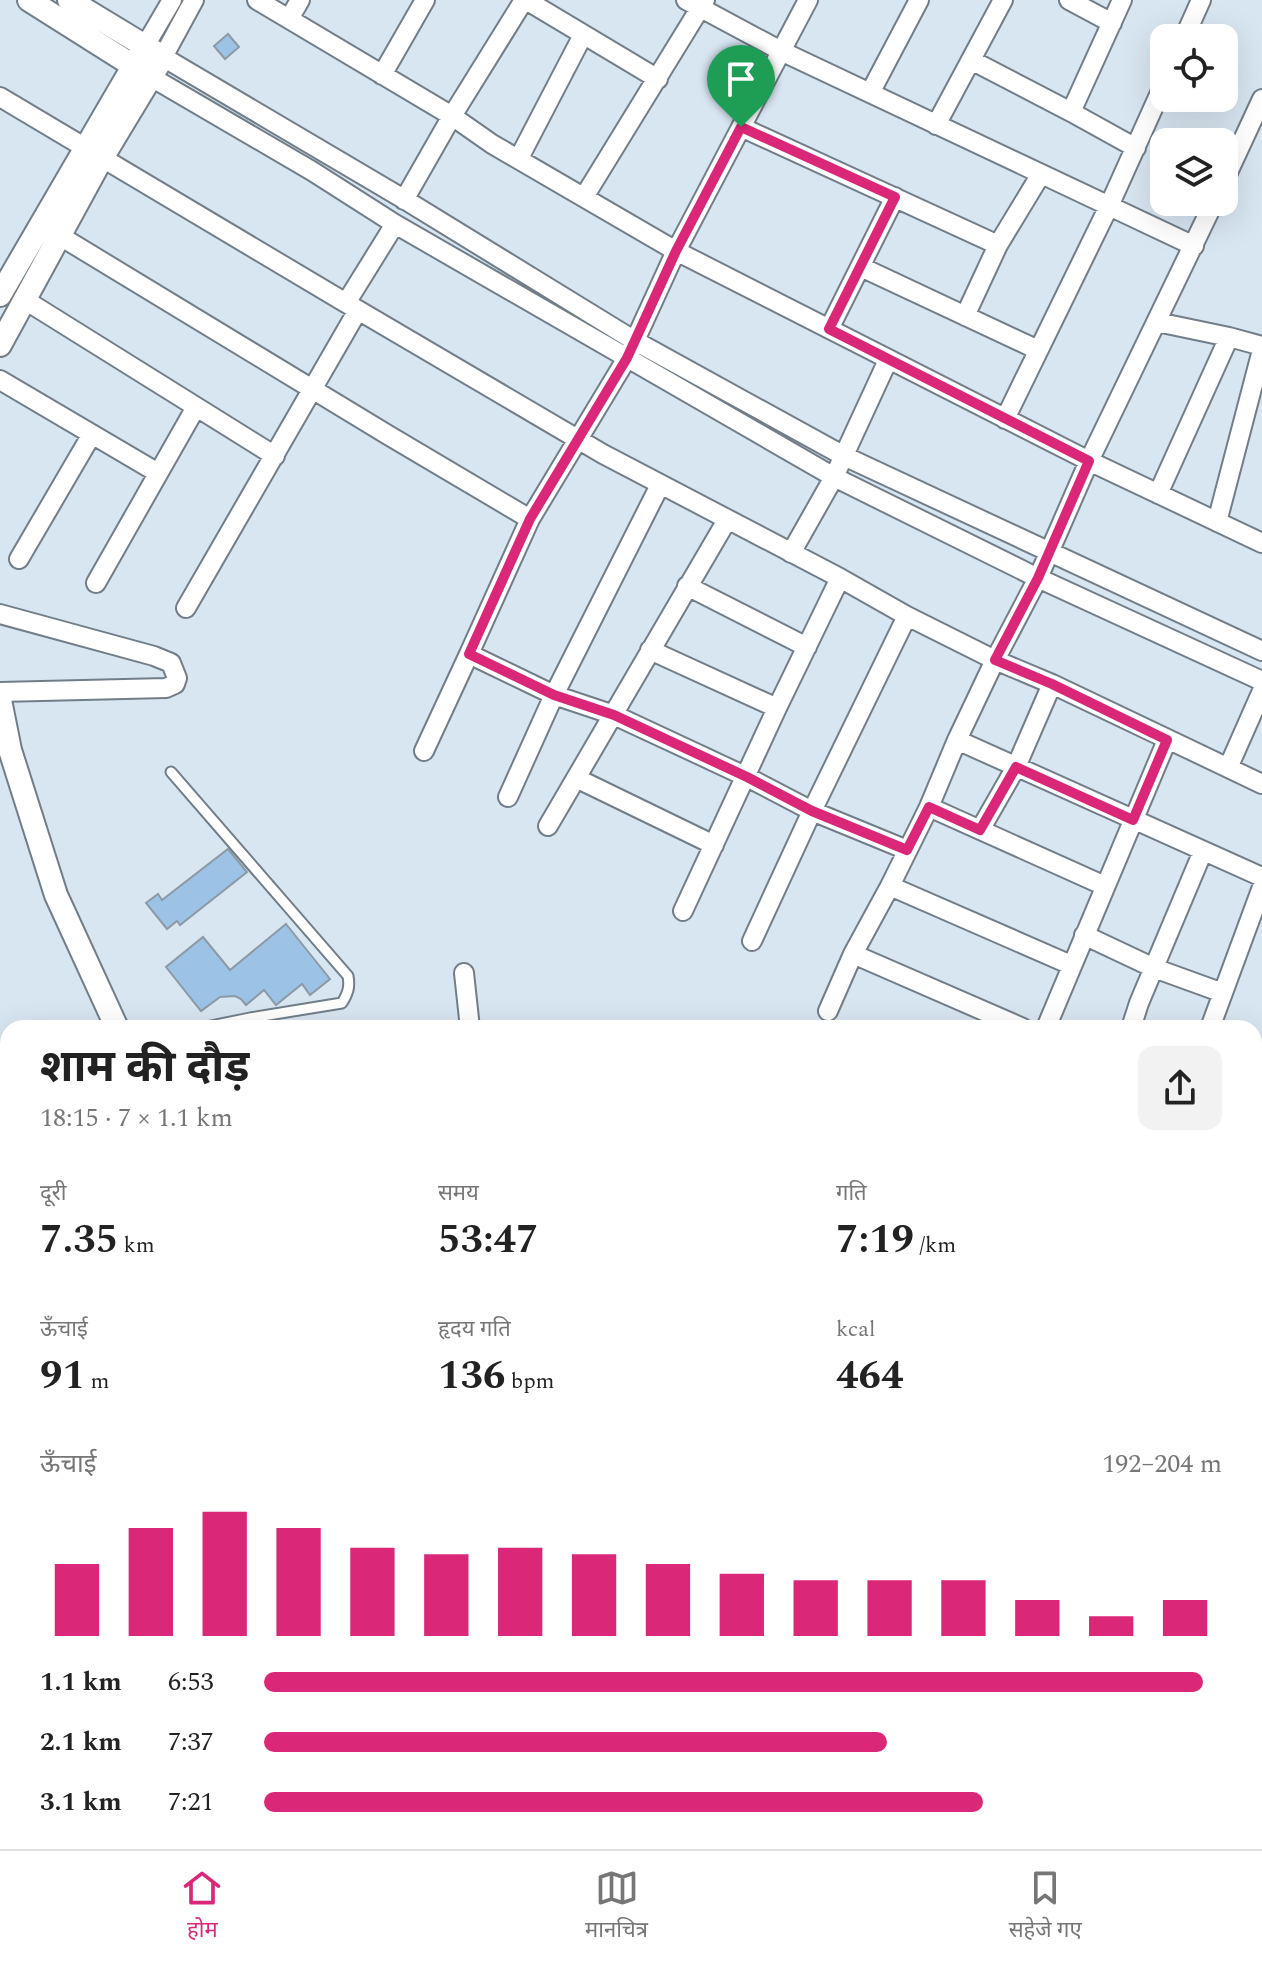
<!DOCTYPE html>
<html lang="hi">
<meta charset="utf-8">
<style>
body{margin:0;font-family:Spectral,"Noto Sans Devanagari",serif;background:#f2f2f2;color:#222;height:100vh;display:flex;flex-direction:column;font-size:30px;white-space:nowrap}
*{box-sizing:border-box;margin:0}
p{font-size:26px;color:#767676}
.icon{flex:none;width:44px;height:44px;fill:none;stroke:currentColor;stroke-width:2;stroke-linecap:round;stroke-linejoin:round}
.map{position:relative;flex:1;overflow:hidden}
.drawer{position:absolute;left:0px;top:1020px;width:1262px;height:830px;display:flex;flex-direction:column;background:#fff;border-radius:24px 24px 0 0;box-shadow:0 8px 32px #0002}
.drawer>*{flex:none}
.buttons{position:absolute;left:1150px;top:24px;display:grid;gap:16px}
.buttons a{display:grid;place-items:center;width:88px;height:88px;border-radius:16px;background:#fff;box-shadow:0 8px 32px #0002;font-size:40px}
.pin{position:absolute;display:grid;place-items:center;width:68px;height:68px;color:#fff;margin:-82px -34px;border-radius:50% 50% 50% 0;rotate:-45deg;box-shadow:0 0 8px #0007}
.pin .icon{rotate:45deg}
.round{display:grid;place-items:center;flex:none;width:84px;height:84px;border-radius:16px;background:#f2f2f2}
.headline{display:flex;align-items:center;justify-content:space-between;height:136px;padding:0 40px}
h1{font-size:44px;font-weight:700;line-height:60px}
.figures{display:grid;grid-template-columns:repeat(3,1fr);gap:12px;height:136px;padding:8px 40px}
.figures div{display:grid;align-content:center}
.figures b{font-size:40px;font-weight:700}
.figures small{font-size:22px;font-weight:400}
.figures p{font-size:22px}
.chart{height:224px;padding:16px 40px}
.chart p{display:flex;justify-content:space-between}
.chart svg{width:100%;height:144px;margin-top:8px;stroke:#db2777;stroke-width:6}
ul{padding:0 40px;list-style:none;font-size:26px}
li{display:grid;grid-template-columns:128px 96px 1fr;align-items:center;height:60px}
li i{height:20px;border-radius:10px;background:#db2777}
.dock{display:flex;justify-content:space-around;align-items:center;height:112px;border-top:2px solid #e0e0e0;background:#fff;font-size:22px;color:#767676}
.dock a{display:grid;justify-items:center;gap:4px}
.dock .current{color:#db2777}
.map>svg:first-child{display:block}
.building{fill:#9cc3e5;stroke:#8d9aa5;stroke-width:2}
.lines{fill:none;stroke-linecap:round;stroke-linejoin:round}
.service-casing{stroke:#717e89;stroke-width:13}
.minor-casing{stroke:#717e89;stroke-width:22}
.tertiary-casing{stroke:#717e89;stroke-width:26}
.service{stroke:#fff;stroke-width:9}
.minor{stroke:#fff;stroke-width:18}
.tertiary{stroke:#fff;stroke-width:22}
.route-casing{stroke:#fff;stroke-width:16}
.route{stroke:#db2777;stroke-width:10}
</style>
<div class="map">
<svg width="1262" height="1849" viewBox="0 0 1262 1849">
<rect width="100%" height="100%" fill="#d8e6f2"/>
<!-- building -->
<path class="building" d="M228,34L239,47L225,59L214,46Z
M228,849L247,872L180,925L177,921L167,929L146,903L158,894L162,900Z
M286,924L330,979L310,995L302,984L276,1005L264,990L246,1005L241,999L235,996L220,997L201,1011L166,967L203,937L230,970Z"/>
<g class="lines">
<!-- service casing -->
<g class="service-casing">
<path id="service" d="M171,772L348,976C350,987 348,993 342,1003L250,1018L201,1028"/>
</g>
<!-- minor casing -->
<g class="minor-casing">
<path id="minor" d="M194,0L163,57L407,201L635,341L844,456L1262,651
M257,0L452,116L492,144L676,251L1089,461L1262,543
M526,0L658,79
M686,0L781,51L1194,246
M808,0L676,251L627,358L530,519L469,654L554,695L614,715L747,777L812,811L907,850
M1069,0L1112,23
M289,19L300,0
M1184,38L1201,0
M145,46L172,0
M971,60L1071,112L1136,148
M382,75L425,0
M151,77L312,171L395,224L834,477L1038,578L1262,681
M870,93L919,0
M0,97L346,303
M1071,112L1122,0
M936,125L1003,0
M741,127L998,245
M519,158L583,35
M1224,181L1262,99
M584,197L705,0
M404,200L452,116L524,0
M395,224L346,303L603,454L840,578L907,616L995,660L1052,684L1262,784
M60,236L388,435L530,519
M861,267L1038,350
M25,300L275,456
M965,316L998,245L1041,174
M1157,322L1229,337L1262,346
M829,329L895,197
M0,380L158,473
M1005,419L1109,206L1164,84
M1158,494L1229,337
M1217,522L1262,350
M791,553L834,477L888,360
M19,559L92,434
M96,583L196,407
M687,586L807,647
M186,608L358,310
M0,614L154,656L171,663L177,678L175,684L166,688L0,692
M650,650L777,708
M957,740L1262,877
M424,751L469,654
M1228,768L1262,691
M576,778L714,845
M508,797L554,695L660,485
M929,807L1105,886
M548,826L727,520
M980,830L1016,767L1052,684
M890,886L1071,965
M683,911L777,708L840,578
M1084,935L1154,968L1223,993
M752,941L812,811L907,616
M853,954L1023,1028
M464,973L470,1028
M828,1011L853,954L890,886L929,807L957,740L995,660L1038,578L1089,461L1214,202
M1046,1028L1167,740
M1131,1028L1139,1003L1203,851
M1210,1028L1262,887
M1254,1078L1262,1082
M1254,1155L1262,1158
M0,1577L8,1575
M0,1610L8,1608
M0,1722L8,1720
M0,1743L8,1755
M68,1842L73,1849
M355,1842L359,1849
M118,1849L128,1842
M171,1849L180,1842
M320,1849L330,1842"/>
</g>
<!-- tertiary casing -->
<g class="tertiary-casing">
<path id="tertiary" d="M29,0L143,72
M0,295L145,46
M0,345L102,158L163,57L69,0
M0,700L10,750L56,895L117,1028
M384,1842L388,1849"/>
</g>
<!-- service -->
<use href="#service" class="service"/>
<!-- minor -->
<use href="#minor" class="minor"/>
<!-- tertiary -->
<use href="#tertiary" class="tertiary"/>
</g>
<g class="lines">
<!-- route casing -->
<g class="route-casing">
<path id="route" d="M741,127L895,197L829,329L1089,461L1038,578L995,660L1052,684L1167,740L1133,820L1016,767L980,830L929,807L907,850L812,811L747,777L614,715L554,695L469,654L530,519L627,358L676,251Z"/>
</g>
<!-- route -->
<use href="#route" class="route"/>
</g>
</svg>
<div class="buttons">
<a><svg class="icon" aria-label="locate" viewBox="0 0 24 24"><circle cx="12" cy="12" r="6"/><path d="M12 2v4M12 18v4M2 12h4M18 12h4"/></svg></a>
<a><svg class="icon" aria-label="layers" viewBox="0 0 24 24"><path d="M12 4l9 5-9 5-9-5zM3 14l9 5 9-5"/></svg></a>
</div>
<div class="pin" style="left:741px;top:127px;background:#1e9e55"><svg class="icon" aria-label="arrive" viewBox="0 0 24 24"><path d="M6 21V4h12l-3 4 3 4H6"/></svg></div>
<section class="drawer">
<div class="headline"><div><h1>शाम की दौड़</h1><p>18:15 · 7 × 1.1 km</p></div><a class="round"><svg class="icon" aria-label="share" viewBox="0 0 24 24"><path d="M12 15V3M7 8l5-5 5 5M5 13v7h14v-7"/></svg></a></div>
<div class="figures">
<div><p>दूरी</p><b>7.35<small> km</small></b></div>
<div><p>समय</p><b>53:47</b></div>
<div><p>गति</p><b>7:19<small> /km</small></b></div>
</div>
<div class="figures">
<div><p>ऊँचाई</p><b>91<small> m</small></b></div>
<div><p>हृदय गति</p><b>136<small> bpm</small></b></div>
<div><p>kcal</p><b>464</b></div>
</div>
<div class="chart"><p><span>ऊँचाई</span>192–204 m</p>
<svg viewBox="0 0 160 44" preserveAspectRatio="none"><path d="M5 44V22M15 44V11M25 44V6M35 44V11M45 44V17M55 44V19M65 44V17M75 44V19M85 44V22M95 44V25M105 44V27M115 44V27M125 44V27M135 44V33M145 44V38M155 44V33"/></svg>
</div>
<ul>
<li><b>1.1 km</b>6:53<i style="width:98%"></i></li>
<li><b>2.1 km</b>7:37<i style="width:65%"></i></li>
<li><b>3.1 km</b>7:21<i style="width:75%"></i></li>
</ul>
</section>
</div>
<nav class="dock">
<a class="current"><svg class="icon" aria-label="home" viewBox="0 0 24 24"><path d="M3 11l9-7 9 7M6 9v11h12V9"/></svg>होम</a>
<a><svg class="icon" aria-label="map" viewBox="0 0 24 24"><path d="M3 6l6-2 6 2 6-2v14l-6 2-6-2-6 2zM9 4v14M15 6v14"/></svg>मानचित्र</a>
<a><svg class="icon" aria-label="saved" viewBox="0 0 24 24"><path d="M7 4h10v16l-5-4-5 4z"/></svg>सहेजे गए</a>
</nav>
